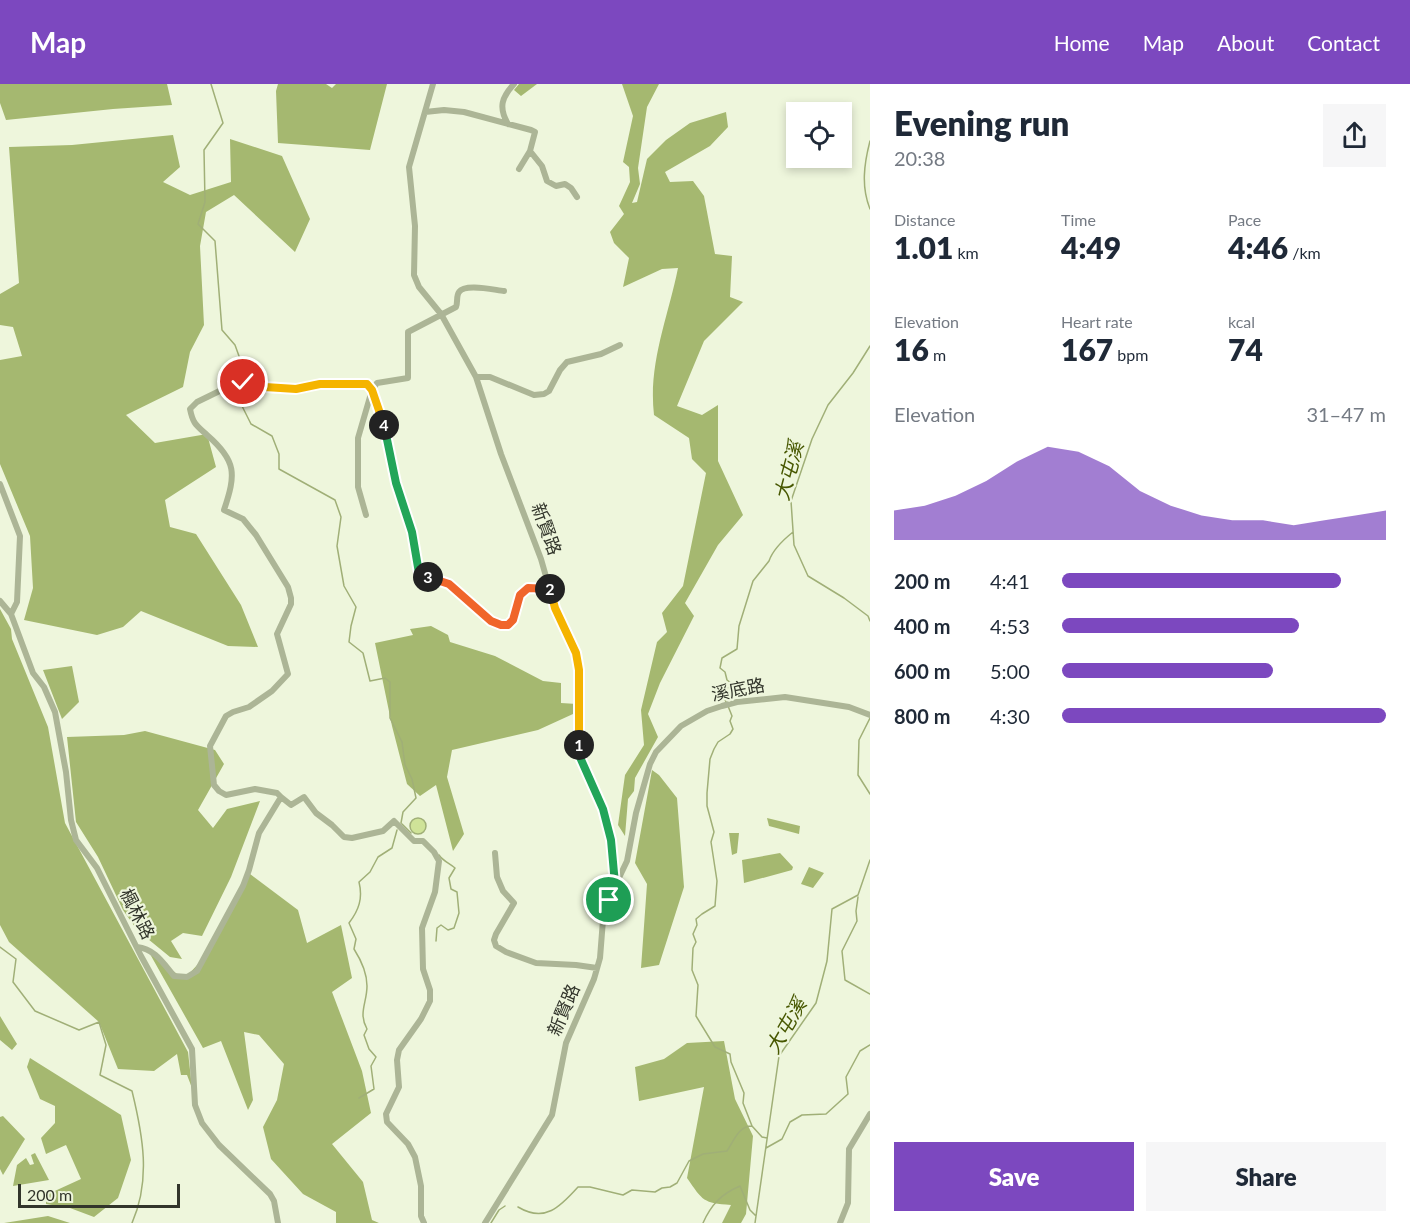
<!DOCTYPE html>
<meta charset="utf-8">
<style>
body{margin:0;font-family:Lato,"Noto Sans TC",sans-serif;background:#f6f6f7;color:#1f2937;height:100vh;display:flex;flex-direction:column;font-size:22px;white-space:nowrap}
*{box-sizing:border-box;margin:0}
p{font-size:20px;color:#747a83}
.icon{flex:none;width:33px;height:33px;fill:none;stroke:currentColor;stroke-width:2;stroke-linecap:round;stroke-linejoin:round}
.map{position:relative;flex:1;overflow:hidden}
.side{display:flex;flex-direction:column;background:#fff;width:540px}
.side>*{flex:none}
.tools{position:absolute;left:786px;top:18px;display:grid;gap:12px}
.tools a{display:grid;place-items:center;width:66px;height:66px;border-radius:0px;background:#fff;box-shadow:0 3px 9px #0003;font-size:30px}
.scale{position:absolute;left:18px;bottom:15px;width:162px;box-sizing:border-box;padding-left:6px;border:3px solid #32352b;border-top:0;font-size:16px;line-height:21px;white-space:nowrap;color:#32352b;-webkit-text-stroke:4px #eef6dc;paint-order:stroke}
.pin{position:absolute;display:grid;place-items:center;width:51px;height:51px;color:#fff;margin:-26px;border:3px solid #fff;border-radius:50%;box-shadow:0 2px 6px #0007}
.km{position:absolute;width:30px;height:30px;margin:-15px;border-radius:50%;background:#222;color:#fff;font-size:16px;line-height:30px;text-align:center}
.round{display:grid;place-items:center;flex:none;width:63px;height:63px;border-radius:0px;background:#f6f6f7}
.headline{display:flex;align-items:center;justify-content:space-between;height:102px;padding:0 24px}
h1{font-size:33px;font-weight:800;line-height:45px}
.figures{display:grid;grid-template-columns:repeat(3,1fr);gap:9px;height:102px;padding:6px 24px}
.figures div{display:grid;align-content:center}
.figures b{font-size:30px;font-weight:800}
.figures small{font-size:16px;font-weight:400}
.figures p{font-size:16px}
.chart{height:168px;padding:12px 24px}
.chart p{display:flex;justify-content:space-between}
.chart svg{width:100%;height:108px;margin-top:6px;fill:#7c48bf;opacity:.7}
.button{display:flex;gap:12px;margin-top:auto;padding:12px 24px}
.button a{flex:1;height:69px;border-radius:0px;background:#7c48bf;color:#fff;font-size:24px;font-weight:800;line-height:69px;text-align:center}
.button a+a{background:#f6f6f7;color:#1f2937}
ul{padding:0 24px;list-style:none;font-size:20px}
li{display:grid;grid-template-columns:96px 72px 1fr;align-items:center;height:45px}
li i{height:15px;border-radius:8px;background:#7c48bf}
header{display:flex;align-items:center;gap:36px;box-sizing:border-box;height:84px;padding:0 30px;background:#7c48bf;color:#fff}
header strong{font-size:28px}
nav{display:flex;gap:33px;margin-inline-start:auto;font-size:21px}
main{display:flex;flex:1;min-height:0}
.map>svg:first-child{display:block}
.forest{fill:#a5b870}
.water{fill:#cfe398;stroke:#a0af77;stroke-width:1.5}
.lines{fill:none;stroke-linecap:round;stroke-linejoin:round}
.stream{stroke:#a0af77;stroke-width:1.5}
.minor{stroke:#acb596;stroke-width:6}
.split-1-casing{stroke:#fff;stroke-width:12}
.split-2-casing{stroke:#fff;stroke-width:12}
.split-3-casing{stroke:#fff;stroke-width:12}
.split-4-casing{stroke:#fff;stroke-width:12}
.split-5-casing{stroke:#fff;stroke-width:12}
.split-1{stroke:#22a559;stroke-width:8}
.split-2{stroke:#f5b400;stroke-width:8}
.split-3{stroke:#f0652b;stroke-width:8}
.split-4{stroke:#22a559;stroke-width:8}
.split-5{stroke:#f5b400;stroke-width:8}
.labels{text-anchor:middle;stroke-width:4.5;stroke-linejoin:round;paint-order:stroke}
.street-label{font-size:18px;fill:#32352b;stroke:#eef6dc}
.water-label{font-size:20px;font-style:italic;fill:#475700;stroke:#eef6dc}
</style>
<header>
<strong>Map</strong>
<nav><a>Home</a><a>Map</a><a>About</a><a>Contact</a></nav>
</header>
<main>
<div class="map">
<svg width="870" height="1139" viewBox="0 0 870 1139">
<rect width="100%" height="100%" fill="#eef6dc"/>
<!-- forest -->
<path class="forest" d="M0,0H167L172,21L113,25L6,36L0,19Z
M278,0H326L332,4L336,0H387L370,66L278,59L276,7Z
M519,0H537L521,12L514,6Z
M622,0H659L647,23L638,84L640,100L632,119L637,118L647,75L666,56L690,39L726,28L728,43L710,62L665,88L670,98L693,97L704,112L715,170L732,172L730,213L743,218L704,257L677,322L702,331L718,321V377L743,431L718,461L685,519L694,532L660,599L648,630L658,653L635,694L634,707L628,715L625,752L618,741L625,691L644,661L641,626L657,558L667,548L662,529L683,502L706,389L692,375L689,354L654,331C648,279 668,234 678,184L662,185L623,203L629,174L614,159L610,148L624,130L619,122L630,98L629,83L623,78L633,32Z
M173,51L180,83L163,98L190,111L231,98L230,55L282,72L310,135L295,168L234,111L206,128L200,162L204,241L190,268L183,303L126,331L155,359L207,350L216,383L165,416L170,443L196,450L241,521L258,563L228,562L141,527L123,543L97,551L24,536L33,504L30,452L0,380V276L22,272L13,243L0,241V210L19,199L9,63L72,61Z
M0,525L11,545L12,555L48,643L65,739L188,968L192,1004L187,991H181L177,970L154,987L118,985L99,938L9,858L0,841Z
M431,542L448,551L450,558L495,572L543,597L561,599V619L577,620L573,630L538,646L452,666L447,693L464,750L453,767L436,701L420,712L407,700L392,642L375,559L413,551L410,545Z
M72,582L79,618L62,635L43,586Z
M145,647L215,666L224,680L198,726L213,744L227,725L260,717L231,793L202,852L183,849L171,857L182,875L170,873L137,846L123,826L98,773L76,738L67,653L124,651Z
M652,686L659,691L677,714L684,803L659,881L641,884L647,800L635,779Z
M767,734L800,742L799,750L769,742Z
M729,749H739L737,769L732,771Z
M780,769L793,783L792,786L744,799L742,776Z
M809,783L824,789L813,804L801,800Z
M250,790L298,826L307,859L341,841L352,894L332,908L362,987L371,1029L332,1060L363,1098L372,1136L379,1139H336V1128L303,1110L271,1075L263,1043L277,1016L284,980L259,951L244,948L253,1016L248,1026L221,957L203,964L150,870L184,895L201,877Z
M0,932L17,960L12,966L0,956Z
M724,957L735,1015L753,1052L746,1130L741,1139H722L731,1121C703,1119 703,1117 687,1094L704,1003L639,1017L635,983L664,975L687,959Z
M30,974L121,1031L131,1076L118,1114L94,1133L70,1124L46,1120V1111L81,1095L66,1061L46,1070L41,1054L55,1039V1022L40,1015L27,983Z
M3,1032L25,1055L3,1091L0,1085V1033Z
M35,1069L49,1096L13,1102L17,1081L26,1074L30,1081L34,1080L31,1071Z
M48,1132L70,1139H4Z"/>
<!-- water -->
<path class="water" d="M410 742a8 8 0 1 1 16 0a8 8 0 1 1-16 0Z"/>
<g class="lines">
<!-- stream -->
<path class="stream" d="M211,0L223,39L204,66L205,118L198,140L215,157L222,246L235,261L244,286L240,296
M870,57C864,80 861,103 870,125
M870,262L853,289L828,321L812,355L791,417L794,461L808,492L844,514L868,532L870,537
M240,301L242,322L251,340L272,352L279,370V385L335,416L341,433L337,462L344,502L356,523L351,542L349,558L363,569L370,597L385,594L390,598V634L402,658L405,681L412,695L416,714L403,728L401,739
M726,618L723,611L731,599L727,596L725,588L720,584L722,574L737,565L739,542L753,497L769,477C773,465 783,456 793,448
M728,622L732,632L730,637L733,645L730,650L718,658L714,665L710,675L707,709V722L714,748L711,758L717,797L715,822L702,830L696,835L697,841L693,850L696,858L693,864L692,886L698,901L696,932L715,963L730,970L731,978L744,1009L743,1019L752,1042
M870,634L859,656L858,691L870,710
M402,740L411,749
M858,813L856,827L857,837L842,867L845,896L870,910
M436,857L437,844L441,841L448,846L454,844L459,829L457,808L451,805L449,794L455,784C449,779 443,777 439,771
M0,863L16,875L13,898L35,927L79,946L99,938L106,961L100,991L132,1007C143,1052 151,1096 132,1139
M359,1014L374,1005L371,982L376,973L369,965L364,951L367,945C358,929 367,919 367,902C367,889 361,876 354,865L356,855L349,839C359,826 363,814 359,798L370,788L378,773L392,764L397,746
M766,1064L782,1055L790,1038L802,1031L826,1030L848,1010L846,993L860,967L870,961
M518,1123C545,1139 560,1123 578,1103H590L623,1111L632,1106L655,1108L662,1104L670,1103L677,1099L689,1077L703,1070L727,1067C734,1057 738,1042 752,1042L762,1053L767,1054
M491,1139L499,1126L505,1122
M703,1139C711,1121 721,1110 740,1102L750,1126L756,1132
M755,1139L779,972L816,919L827,877L832,825L858,811L870,776"/>
<!-- minor -->
<path class="minor" d="M433,0L409,83L415,142L414,191L419,203L441,230L476,293L501,370L541,475L555,524L576,569L580,604L578,671L603,725L611,756L615,800L603,836L600,874L594,895L566,959L552,1031L485,1139
M425,28L444,26L464,28L531,46L535,48L530,67L542,82L547,97L556,102L565,100L571,104L577,113
M508,40C498,23 502,13 514,0
M519,85L530,67
M476,293H490L534,311L544,310L549,307L560,286L567,278L601,270L620,261
M0,400L20,452L17,518L11,530
M366,431L358,403V354L372,306L377,299L408,294V248L456,223C458,218 456,212 459,208C465,199 494,206 504,207
M0,517L11,530L33,589L44,603L55,628L66,688L71,736L76,756L97,784L141,872L192,965L195,1021L202,1039L219,1061L270,1110L274,1117L278,1139
M281,713L291,721L304,713L316,729L332,741L344,753L352,754L383,747L394,737L414,757H423L434,768L439,777L435,808L422,844L423,885L430,906V917L421,935L399,966L397,976L399,1003L386,1030L387,1038L408,1060L415,1073L421,1102V1132L424,1139
M495,769L497,793L503,807L514,819L496,850L494,856L496,862L506,868L536,879L576,881L597,884
M616,800L627,777L636,729L650,680L656,668L681,642L707,627L722,622L737,618L785,613L849,623L870,631
M137,863C155,865 163,879 174,892L187,893L197,887L243,802L249,786L259,749L281,713L277,709L255,705L226,711L219,707L214,701L210,662L226,632L233,628L249,623L272,607L288,590L277,550L291,520V514L288,503L256,451L243,435L224,426C236,390 237,377 207,351C196,341 193,340 190,325L197,318L240,297L265,303L296,305L320,300H367L372,306L387,348L396,399L412,448L419,489L449,500L491,537L501,541H508L513,536L520,511L528,504L549,503
M840,1139L848,1119L849,1065L870,1030"/>
</g>
<g class="lines">
<!-- split-1 casing -->
<g class="split-1-casing">
<path id="split-1" d="M579,661V671L603,725L611,756L615,800L609,816"/>
</g>
<!-- split-2 casing -->
<g class="split-2-casing">
<path id="split-2" d="M550,505L555,524L576,569L579,586V661"/>
</g>
<!-- split-3 casing -->
<g class="split-3-casing">
<path id="split-3" d="M428,493L449,500L491,537L501,541H508L513,536L520,511L528,504L550,505"/>
</g>
<!-- split-4 casing -->
<g class="split-4-casing">
<path id="split-4" d="M384,341L396,399L412,448L419,489L428,493"/>
</g>
<!-- split-5 casing -->
<g class="split-5-casing">
<path id="split-5" d="M243,298L265,303L296,305L320,300H367L372,306L384,341"/>
</g>
<!-- split-1 -->
<use href="#split-1" class="split-1"/>
<!-- split-2 -->
<use href="#split-2" class="split-2"/>
<!-- split-3 -->
<use href="#split-3" class="split-3"/>
<!-- split-4 -->
<use href="#split-4" class="split-4"/>
<!-- split-5 -->
<use href="#split-5" class="split-5"/>
</g>
<g class="labels">
<!-- street labels -->
<g class="street-label">
<text transform="translate(546 445) rotate(70)" y="6">新賢路</text>
<text transform="translate(738 606) rotate(-11)" y="6">溪底路</text>
<text transform="translate(137 830) rotate(63)" y="6">楓林路</text>
<text transform="translate(564 926) rotate(-67)" y="6">新賢路</text>
</g>
<!-- water labels -->
<g class="water-label">
<text transform="translate(789 387) rotate(-75)" y="7">大屯溪</text>
<text transform="translate(786 942) rotate(-60)" y="7">大屯溪</text>
</g>
</g>
</svg>
<div class="tools">
<a><svg class="icon" aria-label="locate" viewBox="0 0 24 24"><circle cx="12" cy="12" r="6"/><path d="M12 2v4M12 18v4M2 12h4M18 12h4"/></svg></a>
</div>
<div class="scale">200 m</div>
<div class="pin" style="left:609px;top:816px;background:#1e9e55"><svg class="icon" aria-label="arrive" viewBox="0 0 24 24"><path d="M6 21V4h12l-3 4 3 4H6"/></svg></div>
<div class="pin" style="left:243px;top:298px;background:#d93025"><svg class="icon" aria-label="check" viewBox="0 0 24 24"><path d="M5 12l5 5 9-10"/></svg></div>
<b class="km" style="left:579px;top:661px">1</b>
<b class="km" style="left:550px;top:505px">2</b>
<b class="km" style="left:428px;top:493px">3</b>
<b class="km" style="left:384px;top:341px">4</b>
</div>
<section class="side">
<div class="headline"><div><h1>Evening run</h1><p>20:38</p></div><a class="round"><svg class="icon" aria-label="share" viewBox="0 0 24 24"><path d="M12 15V3M7 8l5-5 5 5M5 13v7h14v-7"/></svg></a></div>
<div class="figures">
<div><p>Distance</p><b>1.01<small> km</small></b></div>
<div><p>Time</p><b>4:49</b></div>
<div><p>Pace</p><b>4:46<small> /km</small></b></div>
</div>
<div class="figures">
<div><p>Elevation</p><b>16<small> m</small></b></div>
<div><p>Heart rate</p><b>167<small> bpm</small></b></div>
<div><p>kcal</p><b>74</b></div>
</div>
<div class="chart"><p><span>Elevation</span>31–47 m</p>
<svg viewBox="0 0 160 44" preserveAspectRatio="none"><path d="M0 44V32L10 30L20 26L30 20L40 12L50 6L60 8L70 14L80 24L90 30L100 34L110 36L120 36L130 38L140 36L150 34L160 32V44z"/></svg>
</div>
<ul>
<li><b>200 m</b>4:41<i style="width:86%"></i></li>
<li><b>400 m</b>4:53<i style="width:73%"></i></li>
<li><b>600 m</b>5:00<i style="width:65%"></i></li>
<li><b>800 m</b>4:30<i style="width:100%"></i></li>
</ul>
<div class="button"><a>Save</a><a>Share</a></div>
</section>
</main>
